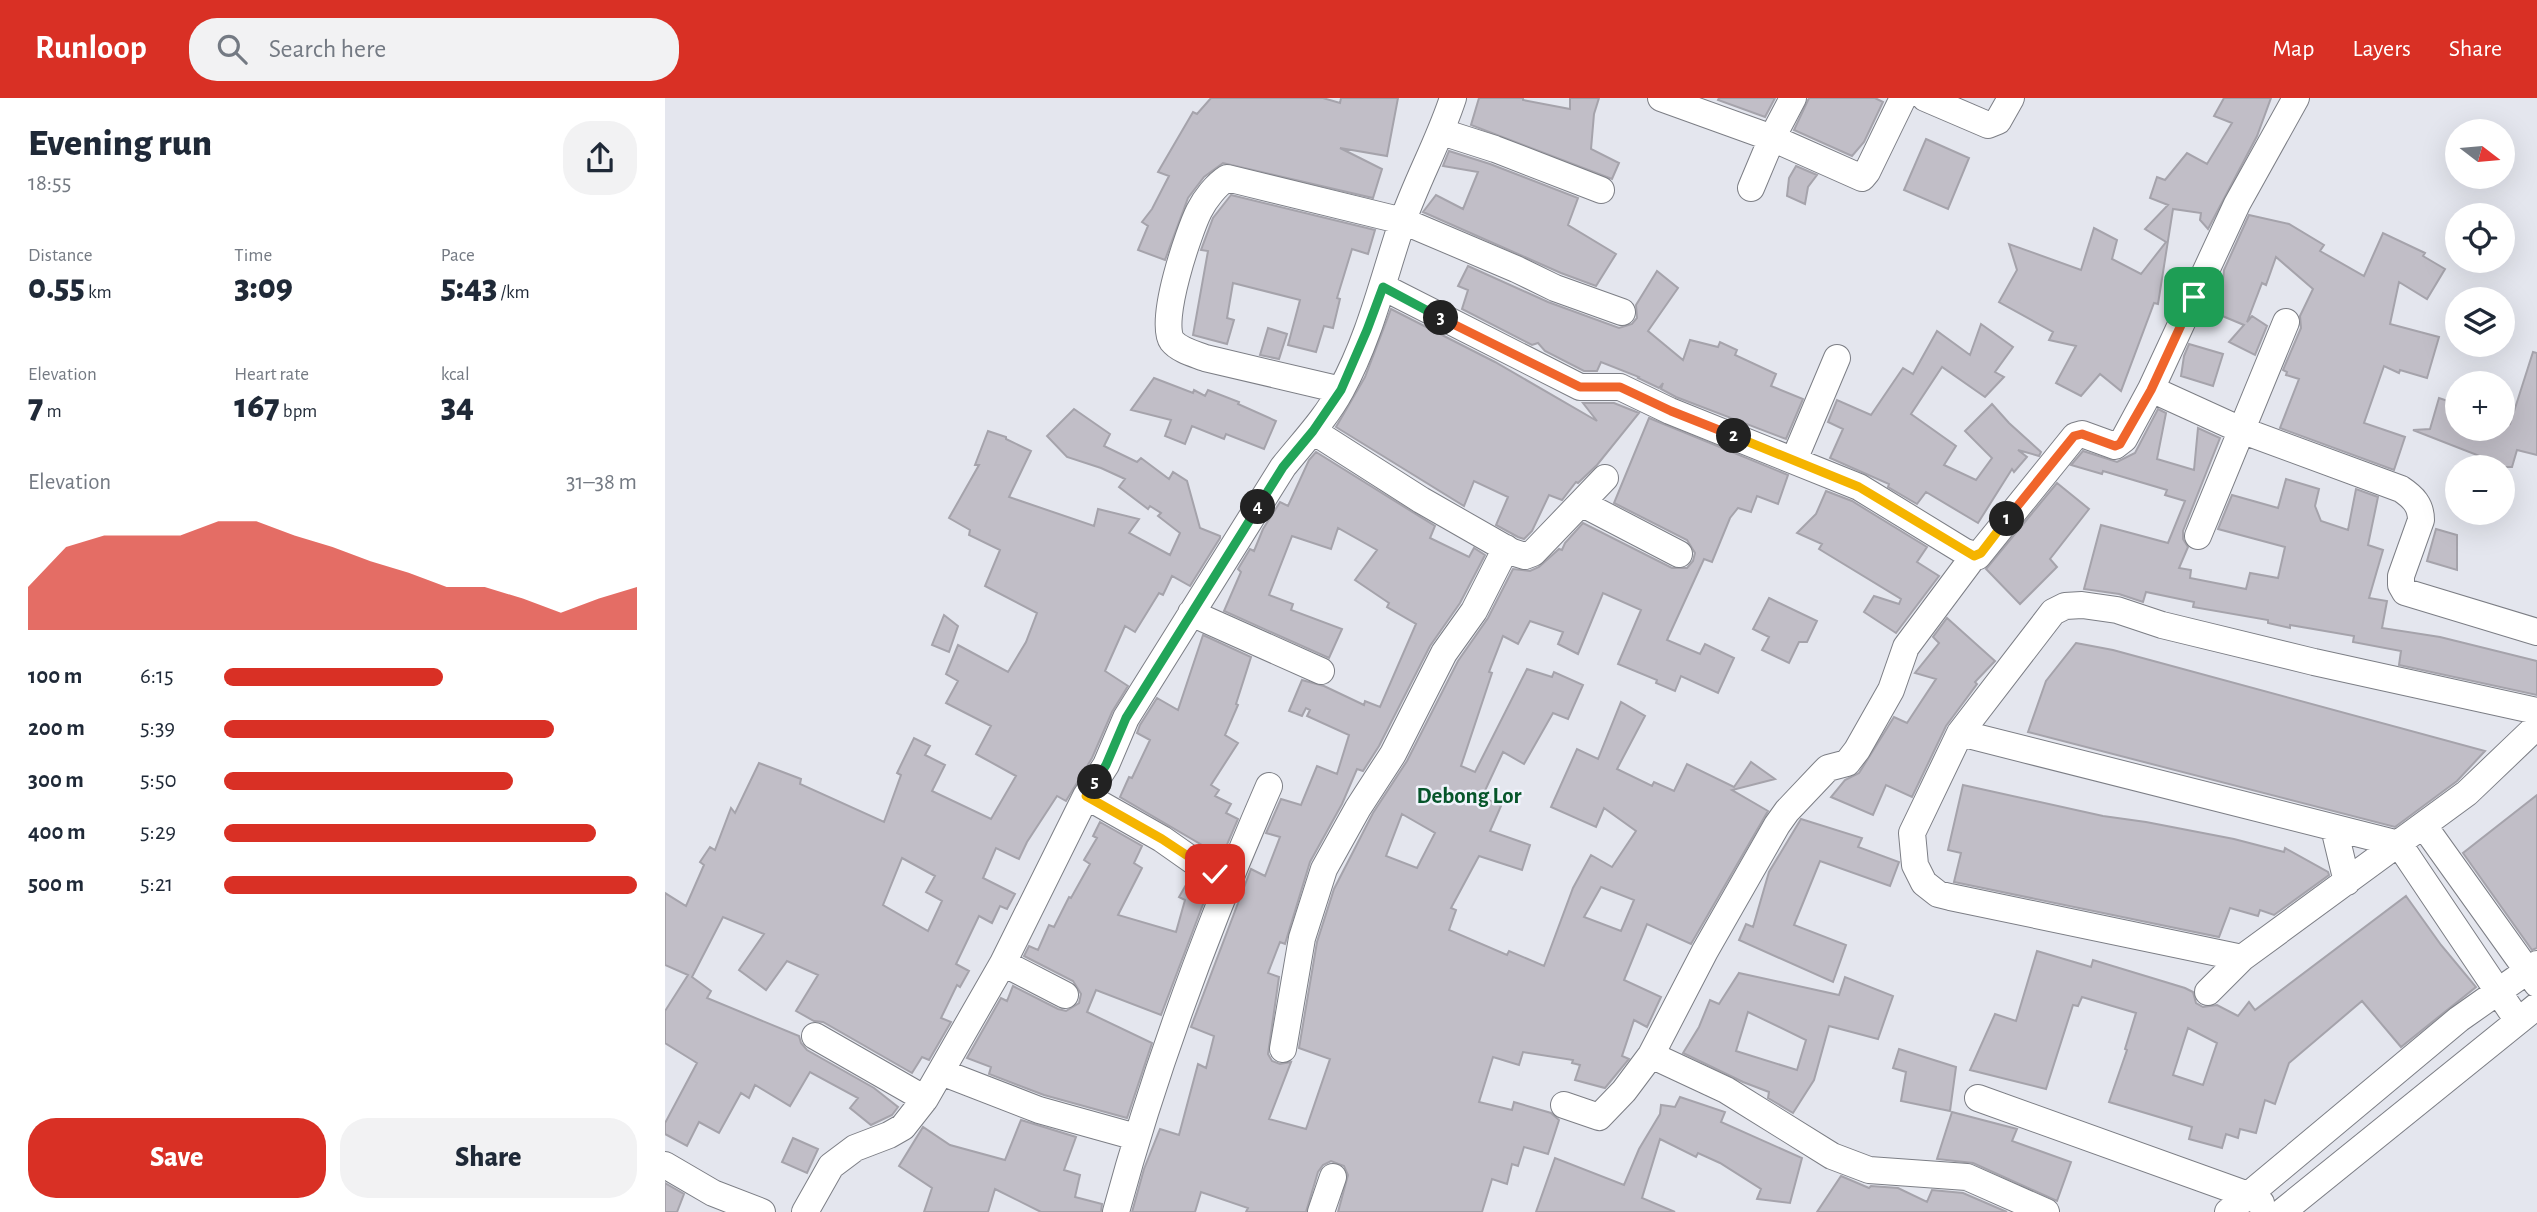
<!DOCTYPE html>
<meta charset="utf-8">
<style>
body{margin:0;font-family:"Alegreya Sans",sans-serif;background:#f2f2f3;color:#1f2937;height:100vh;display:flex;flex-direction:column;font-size:26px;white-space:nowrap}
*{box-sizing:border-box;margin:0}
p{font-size:23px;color:#747a83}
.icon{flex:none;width:38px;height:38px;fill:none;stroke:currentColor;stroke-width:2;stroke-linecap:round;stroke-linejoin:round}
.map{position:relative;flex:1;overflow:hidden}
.side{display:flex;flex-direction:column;background:#fff;width:665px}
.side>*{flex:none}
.needle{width:46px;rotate:106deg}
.controls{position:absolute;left:1780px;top:21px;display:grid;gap:14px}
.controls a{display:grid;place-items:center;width:70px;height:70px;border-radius:50%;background:#fff;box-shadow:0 7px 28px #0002;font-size:35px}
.pin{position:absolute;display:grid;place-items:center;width:60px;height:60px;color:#fff;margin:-30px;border-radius:14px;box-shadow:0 4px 10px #0006}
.km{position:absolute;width:35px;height:35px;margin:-18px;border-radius:50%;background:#222;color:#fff;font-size:19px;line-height:35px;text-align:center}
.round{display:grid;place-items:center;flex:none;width:74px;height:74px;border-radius:28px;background:#f2f2f3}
.overview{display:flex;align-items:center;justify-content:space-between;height:119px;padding:0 28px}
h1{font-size:38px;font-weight:800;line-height:52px}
.metrics{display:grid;grid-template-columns:repeat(3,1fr);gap:10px;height:119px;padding:7px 28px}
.metrics div{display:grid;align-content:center}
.metrics b{font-size:35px;font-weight:800}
.metrics small{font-size:19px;font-weight:400}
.metrics p{font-size:19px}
.chart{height:196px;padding:14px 28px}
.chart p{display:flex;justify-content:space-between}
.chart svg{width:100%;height:126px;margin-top:7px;fill:#d93025;opacity:.7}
.primary-button{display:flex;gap:14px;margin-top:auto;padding:14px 28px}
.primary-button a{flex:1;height:80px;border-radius:28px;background:#d93025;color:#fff;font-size:28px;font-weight:800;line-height:80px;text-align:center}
.primary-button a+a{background:#f2f2f3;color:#1f2937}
ul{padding:0 28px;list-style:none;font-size:23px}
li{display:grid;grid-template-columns:112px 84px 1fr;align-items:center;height:52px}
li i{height:18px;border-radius:9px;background:#d93025}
header{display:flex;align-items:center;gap:42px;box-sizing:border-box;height:98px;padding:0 35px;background:#d93025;color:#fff}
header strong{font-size:33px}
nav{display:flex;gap:38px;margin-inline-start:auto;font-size:24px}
.search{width:490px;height:63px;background:#f2f2f3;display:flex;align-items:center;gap:18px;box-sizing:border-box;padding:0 24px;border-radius:28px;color:#747a83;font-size:26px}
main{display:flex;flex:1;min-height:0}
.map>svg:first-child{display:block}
.building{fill:#c1bec7;stroke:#a5a3ab;stroke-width:2;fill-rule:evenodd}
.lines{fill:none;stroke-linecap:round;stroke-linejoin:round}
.minor-casing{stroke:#7c7e85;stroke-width:28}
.minor{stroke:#fff;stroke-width:26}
.split-1-casing{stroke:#fff;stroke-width:14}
.split-2-casing{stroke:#fff;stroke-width:14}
.split-3-casing{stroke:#fff;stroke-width:14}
.split-4-casing{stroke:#fff;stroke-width:14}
.split-5-casing{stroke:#fff;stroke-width:14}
.split-6-casing{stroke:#fff;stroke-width:14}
.split-1{stroke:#f0652b;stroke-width:9}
.split-2{stroke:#f5b400;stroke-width:9}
.split-3{stroke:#f0652b;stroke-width:9}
.split-4{stroke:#22a559;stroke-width:9}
.split-5{stroke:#22a559;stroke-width:9}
.split-6{stroke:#f5b400;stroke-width:9}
.labels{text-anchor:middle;stroke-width:5;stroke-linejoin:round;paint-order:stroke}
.quarter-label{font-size:23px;font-weight:bold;fill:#07562b;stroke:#f1f3fc}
</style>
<header>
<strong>Runloop</strong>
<div class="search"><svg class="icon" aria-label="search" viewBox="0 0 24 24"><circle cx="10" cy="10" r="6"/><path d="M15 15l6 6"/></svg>Search here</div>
<nav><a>Map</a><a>Layers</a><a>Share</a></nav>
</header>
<main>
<section class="side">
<div class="overview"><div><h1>Evening run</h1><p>18:55</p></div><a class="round"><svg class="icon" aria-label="share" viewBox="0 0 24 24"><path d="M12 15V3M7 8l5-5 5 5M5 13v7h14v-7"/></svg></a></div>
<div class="metrics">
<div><p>Distance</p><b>0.55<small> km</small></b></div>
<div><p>Time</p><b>3:09</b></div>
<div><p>Pace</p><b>5:43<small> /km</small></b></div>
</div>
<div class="metrics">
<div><p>Elevation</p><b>7<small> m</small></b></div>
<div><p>Heart rate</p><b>167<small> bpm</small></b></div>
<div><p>kcal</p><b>34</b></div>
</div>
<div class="chart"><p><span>Elevation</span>31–38 m</p>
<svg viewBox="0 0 160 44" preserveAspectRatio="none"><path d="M0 44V29L10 15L20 11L30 11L40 11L50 6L60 6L70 11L80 15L90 20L100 24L110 29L120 29L130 33L140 38L150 33L160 29V44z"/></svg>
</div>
<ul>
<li><b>100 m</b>6:15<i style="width:53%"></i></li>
<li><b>200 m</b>5:39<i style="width:80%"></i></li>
<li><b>300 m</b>5:50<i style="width:70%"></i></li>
<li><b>400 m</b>5:29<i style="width:90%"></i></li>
<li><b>500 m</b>5:21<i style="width:100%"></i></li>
</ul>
<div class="primary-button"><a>Save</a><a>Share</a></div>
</section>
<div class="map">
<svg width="1872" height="1114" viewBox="0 0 1872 1114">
<rect width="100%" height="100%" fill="#e4e6ee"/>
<!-- building -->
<path class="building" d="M546,0H658L675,5L676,0H733L722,58L675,50L717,71L708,100L558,65L539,79L523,100L500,162L473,152L483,128L477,124L487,111L504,78L493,74L528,14L532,16Z
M814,0H858V2L905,11V0H934L929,16L926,51L954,65L947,81L806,27Z
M1054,0H1110L1100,19L1053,2Z
M1144,0H1210L1218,4L1199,44L1187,58L1129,32Z
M1559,0H1606L1592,38L1543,131L1535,122L1536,115L1508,111L1493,206L1489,205L1456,293L1435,276L1416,298L1391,285L1411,248L1384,242L1388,234L1334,204L1352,172L1344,146L1416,172L1429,130L1452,142L1447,161L1476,176L1501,144L1480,131L1503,107L1485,100L1492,79L1500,82L1522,55L1542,66L1567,25L1549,18Z
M1261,41L1304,60L1283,111L1239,92Z
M784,53L825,66L913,100L903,127L951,156L931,188L896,175L758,114L771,97L798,111L813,74L778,68Z
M1131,68L1152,77L1143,89L1140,106L1122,98L1124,80Z
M566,97L710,132L703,156L687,151L672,200L675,201L668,230L659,228L651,254L623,247L635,202L568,185L562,220L569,222L562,246L528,237L543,153L536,152L548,120Z
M1584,117L1624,126L1659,147L1655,153L1699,178L1718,135L1760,155L1758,158L1780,171L1762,201L1734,184L1725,226L1774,239L1762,280L1735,272L1734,275L1719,268L1699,325L1740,339L1729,372L1615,330L1634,281L1621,277L1622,274L1618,272L1636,230L1635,218L1648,191L1611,159L1601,187L1597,185L1582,224L1587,218L1602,228L1590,257L1564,244L1579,227L1555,217L1559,172Z
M803,168L883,204L954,230L967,226L972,220L971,207L992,173L1013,190L983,233L1018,262L1025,242L1053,249L1055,244L1072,252L1070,257L1111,276L1106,288L1138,301L1121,341L1011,299L996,291L998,285L994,290L973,280L974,279L936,264L932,273H919L880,253L873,245L867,247L797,211L803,192L793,188Z
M726,211L830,264L932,323L918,305H949L974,315L932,367L913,385L911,384L897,402L884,397L867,433L859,441L853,439L831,427L843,399L809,383L799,408L671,329L700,279Z
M1316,226L1348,249L1330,274L1339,279L1320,299L1277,269L1246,316L1291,348L1279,367L1311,382L1327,360L1300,333L1327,306L1344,325L1376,354L1374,358L1353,352L1362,359L1349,374L1347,371L1313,425L1261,394L1252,406L1223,389L1224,386L1165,360L1178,331L1163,324L1172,302L1206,317L1238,270L1248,276L1272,233L1305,257Z
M603,230L622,236L614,261L595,257Z
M1524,246L1558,256L1548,288L1516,278L1519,258Z
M1868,254L1872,255V357L1852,352L1847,369H1828L1830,364L1748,332L1765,331L1774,300L1792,306V331H1838V323L1845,326Z
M489,280L528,295L529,292L540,298L543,292L574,304L573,306L611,323L599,351L561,336L559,341L527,328L520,346L500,338L506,322L466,312Z
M409,311L445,336L439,348L472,364L476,360L504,381L508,374L522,383L535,430L555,438V440L525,488L507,478L498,497L494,495L470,534L460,528L440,573L463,588L447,614L427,660L401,703L392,698L362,744L354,761L331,750L318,780L350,796L342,811L335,808L327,825L314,818L291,866L304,873L295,889L292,887L276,920L286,924L264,962L257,959L247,975L158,924L149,923L131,913L153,877L122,863L101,892L74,872L99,836L58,819L27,879L46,893L42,900L134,938L136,945L142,952L209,990L233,1009L227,1017L206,1027L185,1010L193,1000L145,974L125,1008L90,987L84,1000L76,995L54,1035L34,1024L22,1048L0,1036V1025L32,965L0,945V913L23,877L0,867V795L21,808L39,767L35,764L45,749L50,752L66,710L70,715L94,665L136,681L135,686L219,724L236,677L232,675L249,640L265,648L260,657L280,667L267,693L326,721L351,678L311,656L326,628L281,605L293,583L281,576L293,547L343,574L361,544L372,515L320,488L335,452L304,437L305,432L284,420L314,367H310L323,333L341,339V341L366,353L344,399L429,428L433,411L474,421L464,435L505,457L515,435L493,418L496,415L485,408L483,411L454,389L460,381L436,370L402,359L382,338ZM237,760L270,778L261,794L277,803L263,833L218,807Z
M1493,311L1501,315L1492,361L1529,372L1533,330L1555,340L1518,433V441L1523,449L1514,470L1526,472L1525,480L1581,491L1585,475L1613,480L1620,449L1553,431L1567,397L1613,410L1621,381L1654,391L1650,408L1656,423L1683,432L1691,391L1713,399L1703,447L1718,452L1704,500L1722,503L1717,530L1775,539L1872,563V597L1734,567L1736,553L1688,544L1689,538L1625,527V530L1603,525V522L1528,509L1529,504L1481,494L1478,504L1454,496L1419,491L1436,427L1503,445L1520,403L1500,397L1502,392L1438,373L1437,376L1406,367L1418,353L1452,364L1470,355Z
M984,320L1123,377L1113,406L1092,398L1086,414L1073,410L1065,420L1047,464L1039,461L1002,542L1035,556L1040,546L1069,560L1053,595L1016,578L1010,593L991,585L992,582L953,566L976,512L938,495L913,556L893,546L898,534L865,523L853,546L838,538L824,574L827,575L796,668L810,674L862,571L887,579L889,574L918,587L903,621L888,615L859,666L838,654L817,699L836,708L825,733L865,747L857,772L814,758L786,810L791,812L784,832L842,857L844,853L879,868L908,790L926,757L947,769L971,733L939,710L931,729L886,709L912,651L933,661L956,604L980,618L952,671L987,688L989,684L1009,693L1022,666L1069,689L1086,664L1110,681L1067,692L1103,713L1026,846L982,826L959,882L996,899L982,929L969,922L957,958L964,961L940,990L910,982L915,967L907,965L908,962L858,954L854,967L828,959L814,1004L847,1012L849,1004L886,1015L894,1022L883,1056L859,1049L853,1068L847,1066L842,1086L827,1081L817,1114H673L683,1077L679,1068L666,1063L658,1067L653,1074L641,1114H581L583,1110L536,1094L530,1114H467L479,1071L495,1031L514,1037L533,966L541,970L549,938L526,929L586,771L600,778L615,739L601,735L616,701L636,707L652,668L672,676L684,637L642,618L645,612L641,610L637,618L624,613L637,582L659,588L699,607L700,603L715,609L751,526L722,509L724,505L690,482L712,452L673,430L666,451L627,438L604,497L628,506L626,512L677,531L664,560L559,513L576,474L573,471L585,451L589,453L598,431L615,404L623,408L644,362L651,354L770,428L765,440L804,459L809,450L820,457L795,505L765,548L714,648L698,673L692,671L677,706L645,764L620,846L615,844L603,875L614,879L603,956L607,963L615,966L626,964L604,1021L641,1031L665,961L634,950L652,844L669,791L708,715L742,663L793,563L823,520L848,471L865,473L874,469L894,451L897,452L900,445L918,425L1007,470H1022L1028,463L1030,455L1022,442L949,405ZM737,716L770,735L752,770L721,758ZM936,789L969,802L956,833L919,819Z
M1392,385L1424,411L1385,461L1392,469L1355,506L1321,471Z
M1161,393L1187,403L1262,449L1252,464L1274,478L1231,535L1199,514L1209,498L1234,506L1236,501L1154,451L1157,446L1132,435L1151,416Z
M1771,431L1792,437V472L1762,463Z
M1104,500L1152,523L1142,544H1134L1124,565L1097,552L1104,539L1088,531Z
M279,517L293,528L284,554L267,547Z
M1282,520L1330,563L1310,584L1312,586L1281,628L1247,699L1221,687L1208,717L1166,699L1180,682L1194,675L1229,619L1242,625L1271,581L1250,575L1274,545L1268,539Z
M538,537L586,559L571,606L573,607L560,637L573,645L546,687L554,692L550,698L566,706L561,715L573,721L555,763L540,752L542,750L455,699L464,679L467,680L485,642L472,635L475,627L492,600L513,612Z
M1411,545L1448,552L1820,653L1792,683L1730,729L1363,634L1381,583Z
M1298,687L1438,718L1481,724L1569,741L1619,754L1620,750L1663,774L1664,777L1609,817L1595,812L1593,818L1565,810L1554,839L1289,784L1296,755L1283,752Z
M1872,697V850L1867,852L1798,755Z
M1136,721L1197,740L1193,749L1234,764L1225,788L1155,763L1129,827L1181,847L1168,884L1074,842L1081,826L1088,829L1104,774Z
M435,724L477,748L469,765L477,770L453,817L511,834L520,802L514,799L525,780L543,793L496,917L431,892L422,914L487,945L462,1020L379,997L324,976L326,969L302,960L336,900L342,903L348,888L393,911L401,913L414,905L416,896L408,883L359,858L364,848L373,852L384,827L389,829L404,799L406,800L425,766L419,762L432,740L428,738Z
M1741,798L1776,847L1811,889L1736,949L1697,903L1624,965L1610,1006L1600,1002L1591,1035L1575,1031L1573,1040L1561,1036L1557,1050L1524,1041L1527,1029L1444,1004L1462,952L1460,951L1471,915L1417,899L1413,908L1408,907L1381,991L1305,972L1330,916L1351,923L1372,853L1426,869L1428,862L1520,890L1528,894L1531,905L1538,909L1552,907L1573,918L1584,904L1590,912ZM1523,930L1552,945L1538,987L1508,977Z
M1074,875L1174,897L1180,879L1228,898L1213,941L1164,928L1149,982L1128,1015L1103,1000L1104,994L1078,984L1018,955L1034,929L1045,902L1054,906ZM1083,914L1141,942L1132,972L1071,953Z
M1234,951L1291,969L1285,1013L1236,1003L1241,974L1228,970Z
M1015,999L1060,1014L1056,1024L1137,1060L1125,1105L1092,1101L1096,1091L1055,1065L1033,1055L1031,1059L995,1041L977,1100L1010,1114H871L890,1060L959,1087L974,1051L995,1016L996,1007L1010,1009Z
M1287,1014L1352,1031L1347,1043L1406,1064L1392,1103L1308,1065L1272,1061Z
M356,1022L411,1039L399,1072L415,1077L410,1099L437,1106L436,1114H376L330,1091L323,1114H259L267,1090L234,1068L258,1029L285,1047L340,1062Z
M128,1040L153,1051L142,1075L117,1064Z
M1176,1078L1204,1090L1206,1088L1233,1090L1262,1104L1267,1092L1298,1095L1342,1114H1152Z
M0,1085L19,1096L12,1114H0Z"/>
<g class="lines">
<!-- minor casing -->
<g class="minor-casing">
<path id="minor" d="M996,0L1107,40L1197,80L1202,74L1238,0
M1260,0L1323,27L1333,23L1346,0
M777,34L830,51L936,92
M1086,90L1107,40L1128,0
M718,189L915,289H955L1005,313L1194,389L1300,454L1313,458L1410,338L1417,336L1450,348L1459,341L1486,291L1572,106L1631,0
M1486,291L1576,332L1736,391C1748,399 1756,407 1756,422L1736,478V487L1740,494L1872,534
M676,292L540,260C530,256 514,252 507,243C493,224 524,133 534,113C540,101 551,87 562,80L738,123L851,171L890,190L957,214
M648,333L756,402L847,454L860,458L868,455L940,380
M1129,362L1172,260
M916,405L1014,456
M1533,438L1621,224
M1309,458L1241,549L1226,592L1192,652L1182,665L1163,670L1159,674L1122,713L1112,727L1040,853L986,957L1061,992L1167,1058L1204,1072L1302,1079L1381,1114
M526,515L656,573
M1872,613L1649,564L1497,527L1452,512L1417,507L1400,508L1388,514L1295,635L1247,735L1250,767L1259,785L1273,796L1285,799L1577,860L1802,695L1869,631L1872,626
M1295,635L1734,746L1853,923
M421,698L497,741L561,786
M1759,728L1872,886
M1669,730L1682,784
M338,865L400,897
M1543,894L1577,860
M150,938L260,1001
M618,951L637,840L659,771L693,710L728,656L779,555L809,513L841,450
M276,974L374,1012L471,1039
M1313,1000L1583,1097L1596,1105
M899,1007L934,1019L959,993L986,957
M0,1067L48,1095L97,1114
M140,1114L166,1068L190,1050L224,1037L238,1029L260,1001L338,865L421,698L441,667L461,620L618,369C638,344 661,320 676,292C705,239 718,181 737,125C752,82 774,43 788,0
M451,1114C490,969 544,826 604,688
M656,1114L668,1079
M1563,1114L1794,921L1872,866
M1617,1114L1872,908"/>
</g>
<!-- minor -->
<use href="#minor" class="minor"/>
</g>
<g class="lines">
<!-- split-1 casing -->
<g class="split-1-casing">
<path id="split-1" d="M1342,421L1409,338L1417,336L1450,348L1455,346L1486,292L1529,199"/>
</g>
<!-- split-2 casing -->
<g class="split-2-casing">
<path id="split-2" d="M1069,338L1194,389L1309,458L1316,455L1342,421"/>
</g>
<!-- split-3 casing -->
<g class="split-3-casing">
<path id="split-3" d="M776,220L915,289H955L1006,313L1069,338"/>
</g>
<!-- split-4 casing -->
<g class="split-4-casing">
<path id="split-4" d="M593,409L618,369L648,333L676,292L702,232L718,189L776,220"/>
</g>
<!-- split-5 casing -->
<g class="split-5-casing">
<path id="split-5" d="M430,684L441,667L461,620L593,409"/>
</g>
<!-- split-6 casing -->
<g class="split-6-casing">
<path id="split-6" d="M430,684L421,698L497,741L550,776"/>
</g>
<!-- split-1 -->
<use href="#split-1" class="split-1"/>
<!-- split-2 -->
<use href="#split-2" class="split-2"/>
<!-- split-3 -->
<use href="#split-3" class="split-3"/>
<!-- split-4 -->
<use href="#split-4" class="split-4"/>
<!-- split-5 -->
<use href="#split-5" class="split-5"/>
<!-- split-6 -->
<use href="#split-6" class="split-6"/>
</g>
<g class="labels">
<!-- quarter labels -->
<g class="quarter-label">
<text x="804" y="705">Debong Lor</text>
</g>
</g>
</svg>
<div class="controls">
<a><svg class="needle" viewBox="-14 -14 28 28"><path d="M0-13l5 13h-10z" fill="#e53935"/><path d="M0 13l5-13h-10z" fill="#747a83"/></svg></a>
<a><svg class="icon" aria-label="locate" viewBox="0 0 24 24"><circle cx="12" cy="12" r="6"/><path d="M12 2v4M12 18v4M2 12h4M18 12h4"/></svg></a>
<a><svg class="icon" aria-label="layers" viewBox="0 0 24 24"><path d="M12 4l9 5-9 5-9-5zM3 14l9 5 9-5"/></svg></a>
<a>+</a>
<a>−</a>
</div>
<div class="pin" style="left:1529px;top:199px;background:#1e9e55"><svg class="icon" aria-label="arrive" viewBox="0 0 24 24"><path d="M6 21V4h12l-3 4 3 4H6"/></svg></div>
<div class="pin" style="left:550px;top:776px;background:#d93025"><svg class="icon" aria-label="check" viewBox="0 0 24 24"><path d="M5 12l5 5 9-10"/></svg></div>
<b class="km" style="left:1342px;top:421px">1</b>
<b class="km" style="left:1069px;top:338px">2</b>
<b class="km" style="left:776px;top:220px">3</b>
<b class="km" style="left:593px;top:409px">4</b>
<b class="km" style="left:430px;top:684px">5</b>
</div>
</main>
